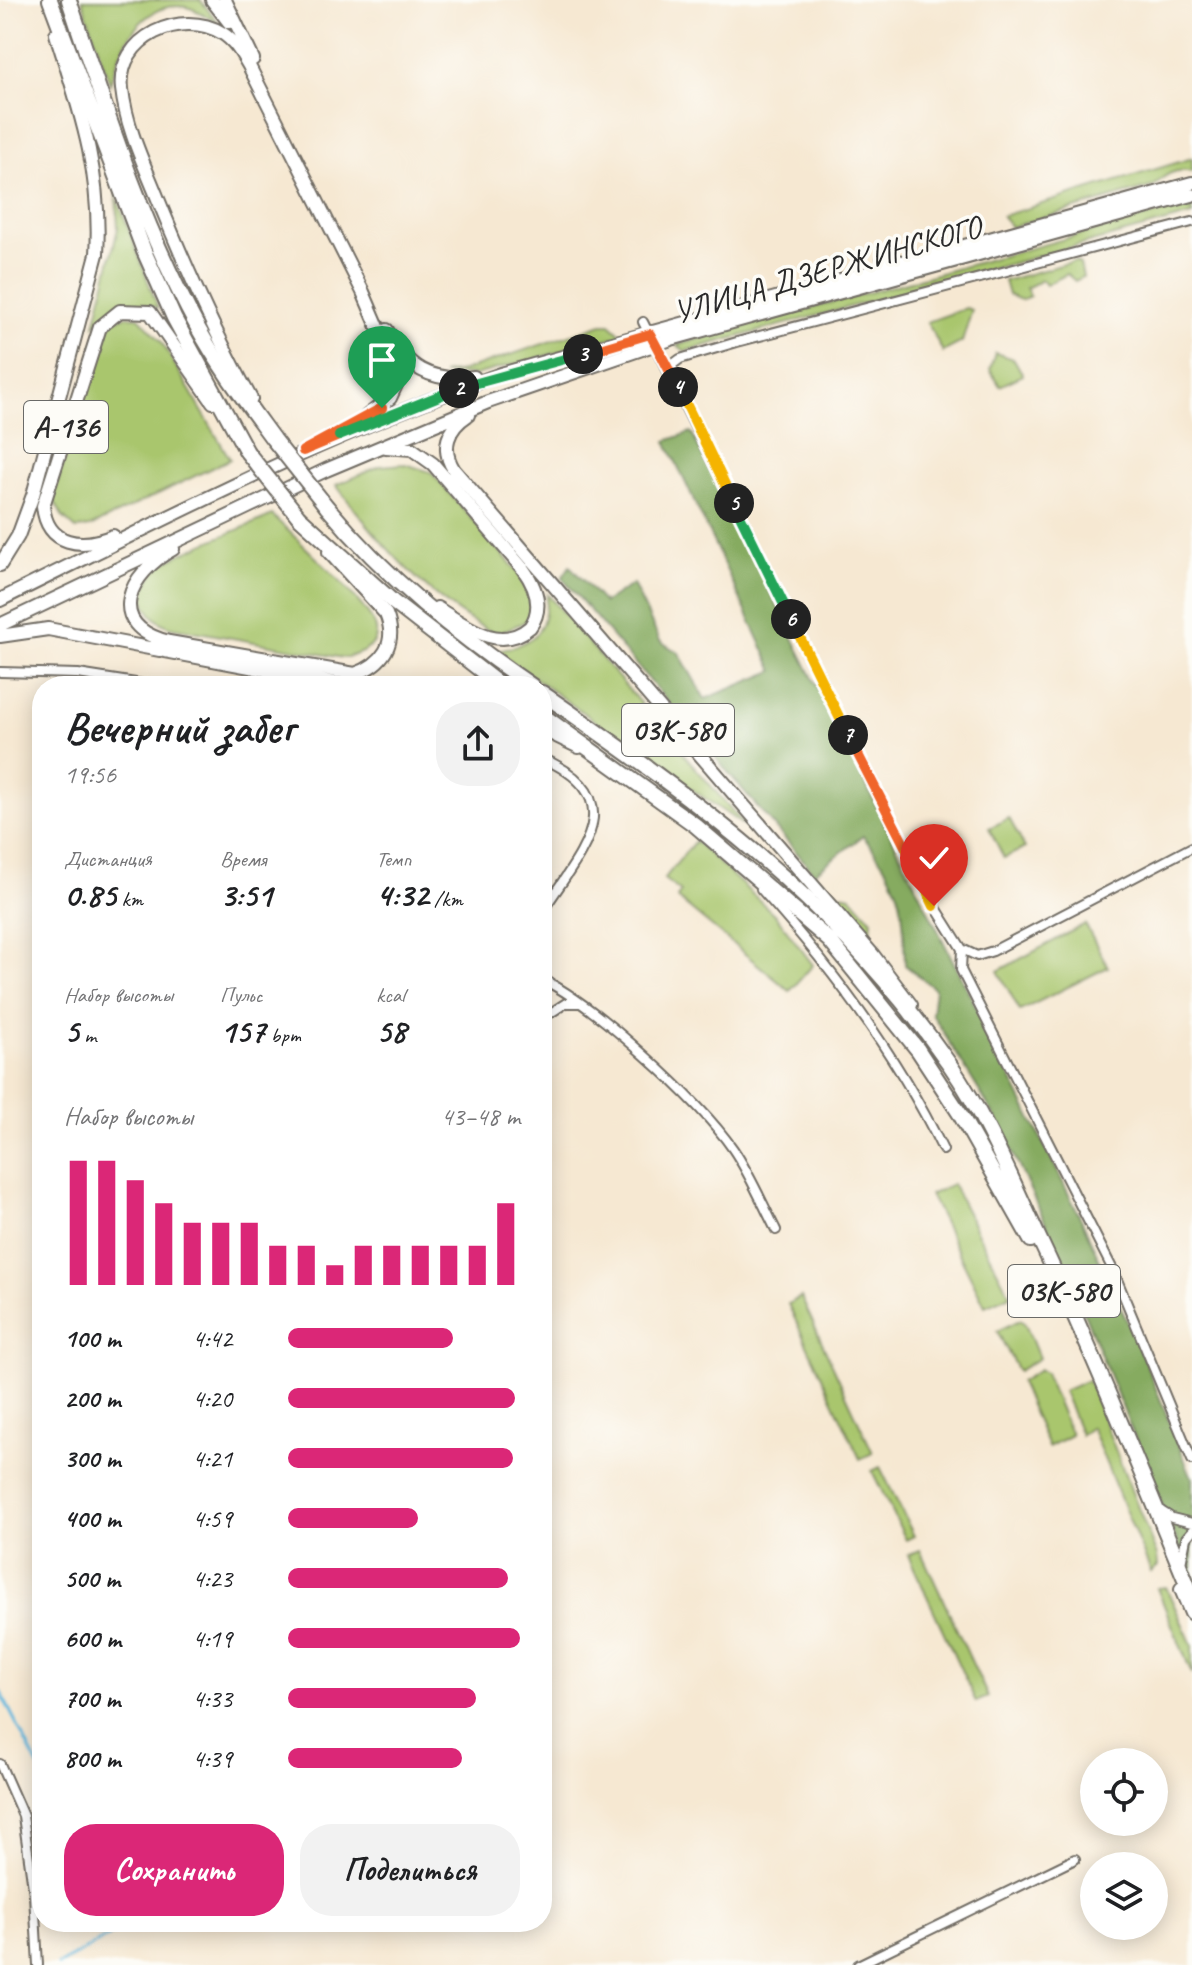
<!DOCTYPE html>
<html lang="ru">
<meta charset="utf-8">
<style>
body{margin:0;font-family:Caveat,sans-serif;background:#f2f2f2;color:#202124;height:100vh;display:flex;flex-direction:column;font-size:30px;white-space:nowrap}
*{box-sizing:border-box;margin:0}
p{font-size:26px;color:#757577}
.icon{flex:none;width:44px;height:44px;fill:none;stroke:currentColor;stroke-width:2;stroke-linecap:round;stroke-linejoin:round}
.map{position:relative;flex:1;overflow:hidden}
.details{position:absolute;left:32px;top:676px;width:520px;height:1256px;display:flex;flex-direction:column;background:#fff;border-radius:32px;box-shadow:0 4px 20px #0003}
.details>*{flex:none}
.buttons{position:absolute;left:1080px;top:1748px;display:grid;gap:16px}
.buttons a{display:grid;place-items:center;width:88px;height:88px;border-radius:50%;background:#fff;box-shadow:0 4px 20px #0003;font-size:40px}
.pin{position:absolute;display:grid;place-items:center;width:68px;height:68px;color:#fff;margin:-82px -34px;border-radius:50% 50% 50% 0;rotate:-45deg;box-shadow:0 0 8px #0007}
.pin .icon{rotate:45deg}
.km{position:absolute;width:40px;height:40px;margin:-20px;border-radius:50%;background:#222;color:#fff;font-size:22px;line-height:40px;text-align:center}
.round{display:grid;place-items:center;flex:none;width:84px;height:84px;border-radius:32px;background:#f2f2f2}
.headline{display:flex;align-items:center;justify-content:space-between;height:136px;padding:0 32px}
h1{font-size:44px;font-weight:700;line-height:60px}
.stats{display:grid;grid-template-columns:repeat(3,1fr);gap:12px;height:136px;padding:8px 32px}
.stats div{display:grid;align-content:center}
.stats b{font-size:34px;font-weight:700}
.stats small{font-size:22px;font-weight:400}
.stats p{font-size:22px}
.chart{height:224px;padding:16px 32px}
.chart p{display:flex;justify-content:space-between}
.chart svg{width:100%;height:144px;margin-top:8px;stroke:#db2777;stroke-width:6}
.action{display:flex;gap:16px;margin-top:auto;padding:16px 32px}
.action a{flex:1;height:92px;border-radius:32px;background:#db2777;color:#fff;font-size:32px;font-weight:700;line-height:92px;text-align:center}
.action a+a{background:#f2f2f2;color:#202124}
ul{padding:0 32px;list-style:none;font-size:26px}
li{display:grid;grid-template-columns:128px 96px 1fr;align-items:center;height:60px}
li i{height:20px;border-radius:10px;background:#db2777}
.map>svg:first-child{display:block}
.green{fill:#a9c66d;stroke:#6a784c;stroke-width:2}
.forest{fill:#86ab60;stroke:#586b46;stroke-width:2}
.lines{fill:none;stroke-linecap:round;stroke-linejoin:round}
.stream{stroke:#61b8de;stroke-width:3}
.street-casing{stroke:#726d65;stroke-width:12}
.primary-casing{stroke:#726d65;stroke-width:16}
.highway-casing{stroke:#726d65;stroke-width:18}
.street{stroke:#fff;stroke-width:8}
.primary{stroke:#fff;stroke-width:12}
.highway{stroke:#fff;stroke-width:14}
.highway-bridge-casing{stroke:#726d65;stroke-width:18;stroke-linecap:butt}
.highway-bridge{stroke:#fff;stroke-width:14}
.split-1-casing{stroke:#fff;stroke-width:16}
.split-2-casing{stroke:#fff;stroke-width:16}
.split-3-casing{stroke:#fff;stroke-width:16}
.split-4-casing{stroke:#fff;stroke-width:16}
.split-5-casing{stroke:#fff;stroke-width:16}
.split-6-casing{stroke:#fff;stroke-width:16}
.split-7-casing{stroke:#fff;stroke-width:16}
.split-8-casing{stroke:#fff;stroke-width:16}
.split-9-casing{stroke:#fff;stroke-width:16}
.split-1{stroke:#f0652b;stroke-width:10}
.split-2{stroke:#22a559;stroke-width:10}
.split-3{stroke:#22a559;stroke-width:10}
.split-4{stroke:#f0652b;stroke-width:10}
.split-5{stroke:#f5b400;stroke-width:10}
.split-6{stroke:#22a559;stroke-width:10}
.split-7{stroke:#f5b400;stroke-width:10}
.split-8{stroke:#f0652b;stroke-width:10}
.split-9{stroke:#f5b400;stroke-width:10}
.labels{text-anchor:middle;stroke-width:7;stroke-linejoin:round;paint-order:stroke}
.shield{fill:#fdfcf7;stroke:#6a6a68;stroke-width:2}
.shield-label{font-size:30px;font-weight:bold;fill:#2b2b2b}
.street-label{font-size:32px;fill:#2b2b2b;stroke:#fdfcf7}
</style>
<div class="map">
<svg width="1192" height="1965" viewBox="0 0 1192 1965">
<rect width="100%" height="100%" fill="#fdfcf7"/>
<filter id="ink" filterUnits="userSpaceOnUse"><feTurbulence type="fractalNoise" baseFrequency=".0125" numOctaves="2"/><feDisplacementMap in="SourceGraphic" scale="16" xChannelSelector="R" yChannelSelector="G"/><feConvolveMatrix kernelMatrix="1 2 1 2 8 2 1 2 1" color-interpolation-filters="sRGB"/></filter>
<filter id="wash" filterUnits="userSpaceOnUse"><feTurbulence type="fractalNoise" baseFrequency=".006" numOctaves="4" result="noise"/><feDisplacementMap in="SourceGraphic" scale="32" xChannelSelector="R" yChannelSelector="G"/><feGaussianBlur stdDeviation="1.8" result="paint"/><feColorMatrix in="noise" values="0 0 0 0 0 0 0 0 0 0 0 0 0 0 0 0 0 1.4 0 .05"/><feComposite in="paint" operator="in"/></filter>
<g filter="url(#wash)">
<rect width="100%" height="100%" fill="#f6e8d2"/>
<!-- green -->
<path class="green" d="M82,0H200L220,24C210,19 197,9 186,7C141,0 119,49 110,84Z
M1192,158V172C1176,168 1165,174 1154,186L1011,227L1002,216Z
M116,195L158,308C131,298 116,307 95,325L118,228Z
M1192,204V215L685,351L677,345Z
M1075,261L1080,264L1083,277L1075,281L1067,274L1046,285L1042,280L1026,288L1030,296L1021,300L1008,295L1004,281Z
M966,308L972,310L962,342L943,352L927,322Z
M127,316L139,317L161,341L230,459L90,527L76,529L63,517L53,499L99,337L114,320Z
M602,324H610L622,335L475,375L442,374L463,371Z
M995,353L1014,359L1023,375L1000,386L990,370Z
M405,464L431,472L519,573L531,599L529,620L496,634C430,603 379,542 336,485L380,466Z
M272,515C292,535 372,607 376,629C379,649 357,655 343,658L171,627C161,624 153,618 147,608C139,596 151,572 162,564C196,544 237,532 272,515Z
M547,594L747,828L507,659L500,651C538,639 544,635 547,594Z
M1009,818L1025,848L1004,858L989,828Z
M695,841L776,916L813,965L790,991L677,898L681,892L664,879Z
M824,891L851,896L872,920L870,942Z
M1085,924L1108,967L1020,1011L998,971Z
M952,1184L1010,1295L985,1306L930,1195Z
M801,1297L873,1453L860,1459L788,1304Z
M1020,1320L1025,1324L1039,1358L1018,1371L997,1331Z
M1040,1370L1045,1373L1071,1435L1048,1447L1020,1382Z
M1088,1380L1157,1556L1158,1566L1151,1572L1091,1427L1081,1435L1063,1391Z
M880,1467L914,1536L906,1540L872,1471Z
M920,1550L988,1697L976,1702L908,1555Z
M1166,1587L1192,1645V1674L1157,1588Z"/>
<!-- forest -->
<path class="forest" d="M691,432L1081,1219L1144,1359L1192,1478V1578L1058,1249L997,1120L932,1014L935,989L905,965C903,898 904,890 863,836L814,873L562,578L570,566L604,603L633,584L660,641L679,653L705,699L774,671L666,441Z"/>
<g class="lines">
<!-- stream -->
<path class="stream" d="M0,1691L42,1774
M58,1965L121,1929L117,1922"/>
</g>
</g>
<g filter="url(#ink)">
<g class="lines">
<!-- street casing -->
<g class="street-casing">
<path id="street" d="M881,258L904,260
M643,322L928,895L962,949L961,970L1113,1270L1192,1460
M668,368L680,359L737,342L1192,222
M0,672L78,674L155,686
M542,758C635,799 580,853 542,912
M761,889C831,967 897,1054 943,1150
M962,949L977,956L993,951L1192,847
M542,979C595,1005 699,1100 733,1149C750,1174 762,1203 776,1230
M542,1012L549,1014L566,1003H579
M1156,1508L1172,1518L1192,1523
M1181,1563L1186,1538L1192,1531
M0,1764L23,1816L34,1895L38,1965
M858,1965L1075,1859"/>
</g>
<!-- primary casing -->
<g class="primary-casing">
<path id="primary" d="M212,0L229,22
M225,0L253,59
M387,330C406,368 431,383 474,377
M251,399C215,334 186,268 158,199C144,164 126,127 122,89C116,37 182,8 222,33C235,41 242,54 249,66L363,292L394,364L396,385L390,398L367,416
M468,415C448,428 440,448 454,470L873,955L911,1005
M386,447L412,449L433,464L523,569C536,587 544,608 530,627C499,654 465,625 437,608
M113,536C82,549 47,546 43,506L100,327L120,311L150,312L213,402
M173,549C129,573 103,625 169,642L355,674C383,664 398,643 386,614L329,552
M0,565L18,536L33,495L97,254C102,173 80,110 56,34
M0,600C165,519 327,434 501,374L1192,183
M0,625L326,470L488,402L671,339L1192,195
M0,636L48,629L350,686
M542,729L579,747"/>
</g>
<!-- highway casing -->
<g class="highway-casing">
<path id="highway" d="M50,0L144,251L174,318L247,452
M69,0C106,111 142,225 198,328C220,368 246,402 273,439
M327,507C386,578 456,634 532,686
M299,517L393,602L501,686
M542,693C701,803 838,903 950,1065C986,1117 1011,1178 1038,1236C1094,1354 1142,1475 1192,1596
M542,715L695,825L830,941L918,1050L960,1114L1031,1240
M1182,1589L1192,1613"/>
</g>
<!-- street -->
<use href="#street" class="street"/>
<!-- primary -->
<use href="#primary" class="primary"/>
<!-- highway -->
<use href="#highway" class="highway"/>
<!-- highway-bridge casing -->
<g class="highway-bridge-casing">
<path id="highway-bridge" d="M273,439L327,507
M247,452L299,517"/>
</g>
<!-- highway-bridge -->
<use href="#highway-bridge" class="highway-bridge"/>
</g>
</g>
<g class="lines" filter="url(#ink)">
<!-- split-1 casing -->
<g class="split-1-casing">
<path id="split-1" d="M339,436L303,451L382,408"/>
</g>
<!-- split-2 casing -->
<g class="split-2-casing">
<path id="split-2" d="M339,436L459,388"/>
</g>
<!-- split-3 casing -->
<g class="split-3-casing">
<path id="split-3" d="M459,388L583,354"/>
</g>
<!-- split-4 casing -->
<g class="split-4-casing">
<path id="split-4" d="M583,354L650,334L678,387"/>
</g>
<!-- split-5 casing -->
<g class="split-5-casing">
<path id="split-5" d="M678,387L734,503"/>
</g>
<!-- split-6 casing -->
<g class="split-6-casing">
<path id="split-6" d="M734,503L791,619"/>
</g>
<!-- split-7 casing -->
<g class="split-7-casing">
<path id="split-7" d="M791,619L848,735"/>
</g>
<!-- split-8 casing -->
<g class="split-8-casing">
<path id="split-8" d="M848,735L907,850"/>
</g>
<!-- split-9 casing -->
<g class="split-9-casing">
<path id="split-9" d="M907,850L934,906"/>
</g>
<!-- split-1 -->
<use href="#split-1" class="split-1"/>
<!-- split-2 -->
<use href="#split-2" class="split-2"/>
<!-- split-3 -->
<use href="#split-3" class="split-3"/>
<!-- split-4 -->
<use href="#split-4" class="split-4"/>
<!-- split-5 -->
<use href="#split-5" class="split-5"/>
<!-- split-6 -->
<use href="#split-6" class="split-6"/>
<!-- split-7 -->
<use href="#split-7" class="split-7"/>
<!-- split-8 -->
<use href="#split-8" class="split-8"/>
<!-- split-9 -->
<use href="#split-9" class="split-9"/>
</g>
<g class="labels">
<!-- shield labels -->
<g class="shield">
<rect x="24" y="401" width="84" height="52" rx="6"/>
<rect x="622" y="704" width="112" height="52" rx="6"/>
<rect x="1008" y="1265" width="112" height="52" rx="6"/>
</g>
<g class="shield-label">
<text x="66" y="437">А-136</text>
<text x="678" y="740">03К-580</text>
<text x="1064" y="1301">03К-580</text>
</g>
<!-- street labels -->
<g class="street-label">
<text transform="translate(827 269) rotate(-16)" y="11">УЛИЦА ДЗЕРЖИНСКОГО</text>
</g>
</g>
</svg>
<div class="buttons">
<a><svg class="icon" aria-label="locate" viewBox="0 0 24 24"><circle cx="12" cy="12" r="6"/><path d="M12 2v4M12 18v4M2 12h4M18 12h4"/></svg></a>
<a><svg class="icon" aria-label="layers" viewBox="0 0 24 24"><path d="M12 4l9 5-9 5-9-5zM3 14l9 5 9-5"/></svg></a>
</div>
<div class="pin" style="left:382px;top:408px;background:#1e9e55"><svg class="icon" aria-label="arrive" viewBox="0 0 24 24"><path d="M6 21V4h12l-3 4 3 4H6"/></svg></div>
<div class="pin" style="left:934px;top:906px;background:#d93025"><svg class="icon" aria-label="check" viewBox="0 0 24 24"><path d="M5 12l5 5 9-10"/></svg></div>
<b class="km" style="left:459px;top:388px">2</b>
<b class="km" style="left:583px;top:354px">3</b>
<b class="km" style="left:678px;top:387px">4</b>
<b class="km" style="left:734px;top:503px">5</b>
<b class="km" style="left:791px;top:619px">6</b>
<b class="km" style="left:848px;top:735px">7</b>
<section class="details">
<div class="headline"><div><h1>Вечерний забег</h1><p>19:56</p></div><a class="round"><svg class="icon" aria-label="share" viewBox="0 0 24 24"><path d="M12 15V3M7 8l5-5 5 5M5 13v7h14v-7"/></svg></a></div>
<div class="stats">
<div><p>Дистанция</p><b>0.85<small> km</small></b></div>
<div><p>Время</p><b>3:51</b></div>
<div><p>Темп</p><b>4:32<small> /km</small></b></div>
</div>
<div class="stats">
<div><p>Набор высоты</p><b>5<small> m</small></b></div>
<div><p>Пульс</p><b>157<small> bpm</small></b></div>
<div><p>kcal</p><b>58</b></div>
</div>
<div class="chart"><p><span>Набор высоты</span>43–48 m</p>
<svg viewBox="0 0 160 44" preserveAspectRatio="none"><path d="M5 44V6M15 44V6M25 44V12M35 44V19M45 44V25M55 44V25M65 44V25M75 44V32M85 44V32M95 44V38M105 44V32M115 44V32M125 44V32M135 44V32M145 44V32M155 44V19"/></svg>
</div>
<ul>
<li><b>100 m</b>4:42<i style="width:71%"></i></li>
<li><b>200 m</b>4:20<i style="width:98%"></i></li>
<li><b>300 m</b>4:21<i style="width:97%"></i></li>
<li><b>400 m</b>4:59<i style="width:56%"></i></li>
<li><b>500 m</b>4:23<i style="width:95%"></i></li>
<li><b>600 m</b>4:19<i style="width:100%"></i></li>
<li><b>700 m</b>4:33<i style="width:81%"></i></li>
<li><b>800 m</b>4:39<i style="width:75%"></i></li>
</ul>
<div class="action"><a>Сохранить</a><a>Поделиться</a></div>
</section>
</div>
